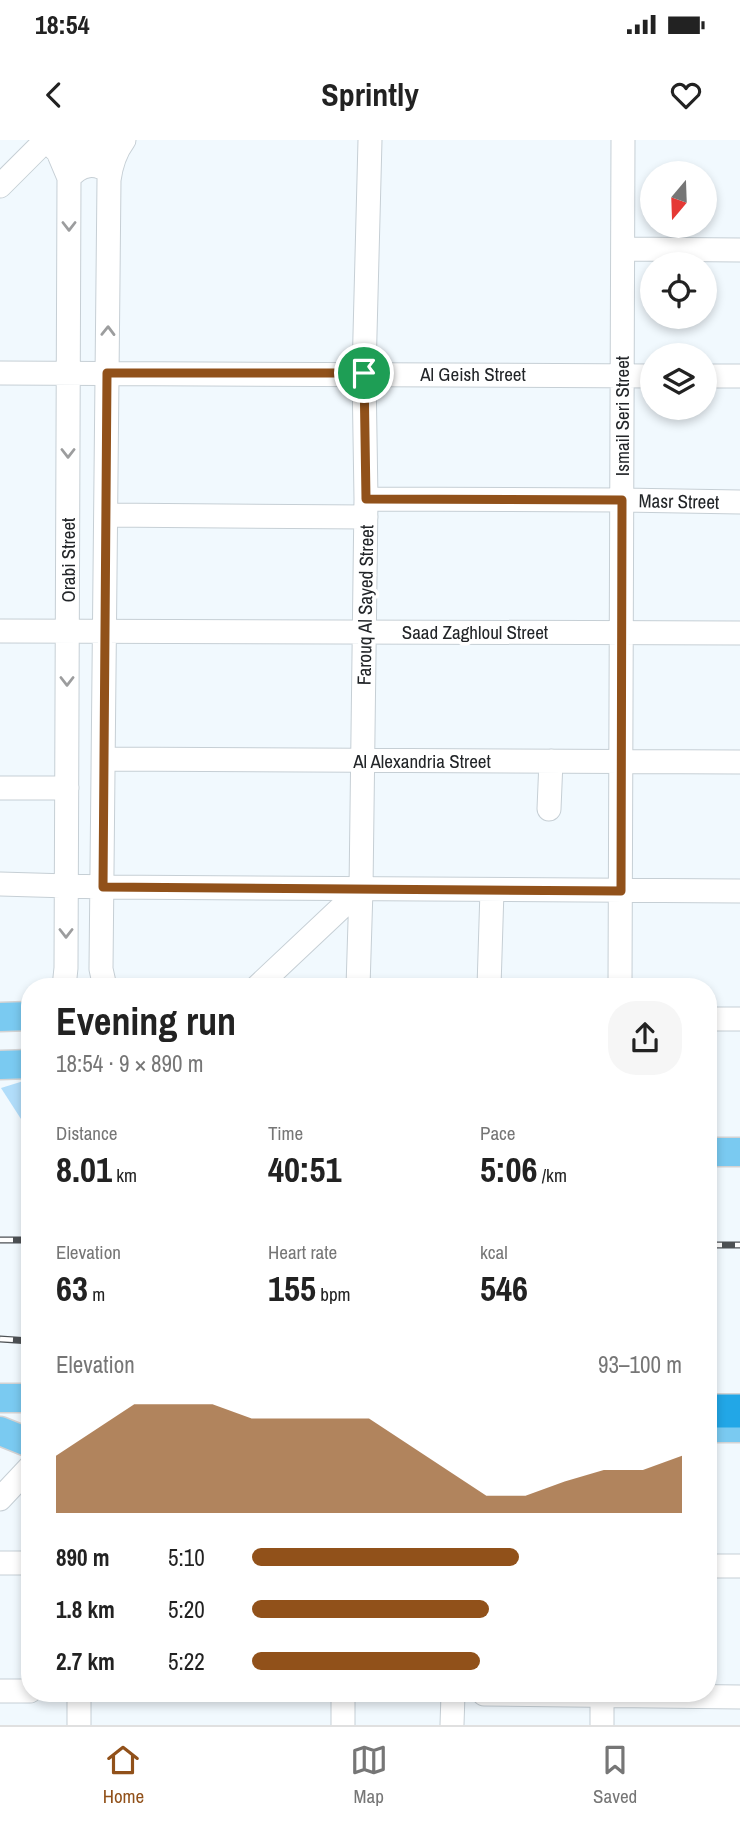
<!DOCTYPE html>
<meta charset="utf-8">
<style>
body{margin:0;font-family:"Archivo Narrow",sans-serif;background:#f6f6f6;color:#222;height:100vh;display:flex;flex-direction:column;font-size:26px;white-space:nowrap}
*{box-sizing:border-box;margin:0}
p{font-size:23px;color:#767676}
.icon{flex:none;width:38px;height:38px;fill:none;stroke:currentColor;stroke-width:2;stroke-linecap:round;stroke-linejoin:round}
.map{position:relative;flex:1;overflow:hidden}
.side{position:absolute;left:21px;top:838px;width:696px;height:724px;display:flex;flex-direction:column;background:#fff;border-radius:28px;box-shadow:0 4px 10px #0003}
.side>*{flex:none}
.needle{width:46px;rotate:199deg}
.fabs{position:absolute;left:640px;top:21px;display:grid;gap:14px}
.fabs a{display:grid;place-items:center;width:77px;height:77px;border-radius:50%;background:#fff;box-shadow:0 4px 10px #0003;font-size:35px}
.pin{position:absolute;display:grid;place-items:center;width:60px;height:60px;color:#fff;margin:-30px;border:4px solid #fff;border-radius:50%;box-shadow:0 2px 7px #0007}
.round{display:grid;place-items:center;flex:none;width:74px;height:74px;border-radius:28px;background:#f6f6f6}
.overview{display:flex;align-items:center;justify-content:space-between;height:119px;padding:0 35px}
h1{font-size:38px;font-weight:700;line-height:52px}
.figures{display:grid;grid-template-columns:repeat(3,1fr);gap:10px;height:119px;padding:7px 35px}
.figures div{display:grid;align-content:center}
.figures b{font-size:35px;font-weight:700}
.figures small{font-size:19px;font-weight:400}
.figures p{font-size:19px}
.chart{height:196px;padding:14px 35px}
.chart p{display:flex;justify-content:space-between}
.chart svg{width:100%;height:126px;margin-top:7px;fill:#91511a;opacity:.7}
ul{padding:0 35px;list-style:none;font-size:23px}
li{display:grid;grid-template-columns:112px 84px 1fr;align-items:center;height:52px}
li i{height:18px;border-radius:9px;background:#91511a}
.status{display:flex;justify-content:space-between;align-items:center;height:49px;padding:0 35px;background:#fff;direction:ltr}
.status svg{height:19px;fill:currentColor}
header{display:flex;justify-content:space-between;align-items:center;height:91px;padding:0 35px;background:#fff;font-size:32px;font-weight:700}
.dock{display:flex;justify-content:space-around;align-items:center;height:98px;border-top:2px solid #e0e0e0;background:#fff;font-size:19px;color:#767676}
.dock a{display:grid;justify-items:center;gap:4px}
.dock .selected{color:#91511a}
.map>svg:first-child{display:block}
.green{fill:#b1ddfa}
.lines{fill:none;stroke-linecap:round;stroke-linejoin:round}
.minor-casing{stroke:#c6cfd5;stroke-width:25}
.major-casing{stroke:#d3d3d4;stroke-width:31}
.highway-casing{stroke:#d3d3d4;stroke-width:36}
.minor{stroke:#fff;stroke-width:23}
.major{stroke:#7acaf1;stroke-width:28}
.highway{stroke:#22a7e7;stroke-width:33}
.rail-casing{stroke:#4d5154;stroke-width:7}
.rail{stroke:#fff;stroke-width:4.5;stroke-dasharray:13;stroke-linecap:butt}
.oneway{stroke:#9c9d9e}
.route-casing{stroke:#fff;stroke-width:14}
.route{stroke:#91511a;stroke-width:9}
.labels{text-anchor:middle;stroke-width:7;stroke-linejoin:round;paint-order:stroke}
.street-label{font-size:19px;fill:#222528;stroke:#fff}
</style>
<div class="status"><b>18:54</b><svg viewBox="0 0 49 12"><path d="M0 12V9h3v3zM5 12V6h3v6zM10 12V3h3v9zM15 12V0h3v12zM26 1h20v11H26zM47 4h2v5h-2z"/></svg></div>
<header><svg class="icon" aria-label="back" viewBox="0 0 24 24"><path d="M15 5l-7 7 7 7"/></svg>Sprintly<svg class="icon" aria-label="heart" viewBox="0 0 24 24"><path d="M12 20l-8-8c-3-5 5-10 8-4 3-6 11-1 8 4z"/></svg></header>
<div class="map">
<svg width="740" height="1585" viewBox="0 0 740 1585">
<rect width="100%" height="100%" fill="#f1f9fe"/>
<!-- green -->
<path class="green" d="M30,939V979H21L1,948Z"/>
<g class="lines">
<!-- minor casing -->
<g class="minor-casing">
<path id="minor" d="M46,0L58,12L69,38L66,828L64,847
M69,38C80,24 96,21 110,33
M0,46L46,0C71,11 95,12 120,0
M623,109L740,110
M0,233L653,236
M705,236H740
M366,359L622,360L740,362
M106,375L366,377
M0,491L740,493
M104,619L740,622
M0,648H67
M549,669L551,621
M0,744L103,747L740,751
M105,847L101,829L109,40C111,25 115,12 124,0
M257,847L361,749
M358,847L361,749L366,359L364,233L370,0
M489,847L492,750
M620,847L623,0
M709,879H740
M0,1359L30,1327
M0,1423H30
M709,1426H740
M0,1551H30
M484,1554L740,1557
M79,1585V1554
M343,1585V1554
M452,1585L453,1554
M602,1585V1554"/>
</g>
<!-- major casing -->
<g class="major-casing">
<path id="major" d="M0,877L30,876
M0,925L30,924
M709,1012H740
M0,1258H30
M709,1288H740
M0,1291L30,1303"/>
</g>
<!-- highway casing -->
<g class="highway-casing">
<path id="highway" d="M709,1271H740"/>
</g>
<!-- minor -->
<use href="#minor" class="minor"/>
<!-- major -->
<use href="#major" class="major"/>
<!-- highway -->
<use href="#highway" class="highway"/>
<!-- rail casing -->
<g class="rail-casing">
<path id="rail" d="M0,1100H30
M709,1105H740
M0,1199L30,1201"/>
</g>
<!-- rail -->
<use href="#rail" class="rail"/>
</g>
<!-- one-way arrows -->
<defs><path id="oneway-chevron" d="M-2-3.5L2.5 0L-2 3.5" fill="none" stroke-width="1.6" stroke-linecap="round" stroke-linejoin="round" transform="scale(1.75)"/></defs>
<g class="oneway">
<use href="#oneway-chevron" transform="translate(69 86) rotate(90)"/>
<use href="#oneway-chevron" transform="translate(108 191) rotate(-89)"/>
<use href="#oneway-chevron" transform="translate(68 313) rotate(90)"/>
<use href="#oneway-chevron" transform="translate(67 541) rotate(90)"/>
<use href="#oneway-chevron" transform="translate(66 793) rotate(90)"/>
</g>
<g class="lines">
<!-- route casing -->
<g class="route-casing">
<path id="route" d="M107,233H364L366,359L622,360L621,751L103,747Z"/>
</g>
<!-- route -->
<use href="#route" class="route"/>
</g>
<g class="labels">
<!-- street labels -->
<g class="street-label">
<text x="473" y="241">Al Geish Street</text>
<text transform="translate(622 276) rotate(-90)" y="7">Ismail Seri Street</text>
<text transform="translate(679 361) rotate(1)" y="7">Masr Street</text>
<text transform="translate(68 420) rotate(-90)" y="7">Orabi Street</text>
<text transform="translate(365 465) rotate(-89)" y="7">Farouq Al Sayed Street</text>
<text x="475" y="499">Saad Zaghloul Street</text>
<text x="422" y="628">Al Alexandria Street</text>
</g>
</g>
</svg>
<div class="fabs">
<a><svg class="needle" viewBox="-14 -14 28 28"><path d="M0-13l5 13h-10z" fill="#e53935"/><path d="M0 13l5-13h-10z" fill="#767676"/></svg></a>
<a><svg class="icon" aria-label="locate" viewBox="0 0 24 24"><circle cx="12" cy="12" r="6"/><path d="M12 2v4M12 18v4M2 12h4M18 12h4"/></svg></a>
<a><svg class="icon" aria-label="layers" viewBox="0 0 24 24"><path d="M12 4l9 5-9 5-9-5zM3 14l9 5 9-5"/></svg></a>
</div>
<div class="pin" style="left:364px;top:233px;background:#1e9e55"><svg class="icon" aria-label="arrive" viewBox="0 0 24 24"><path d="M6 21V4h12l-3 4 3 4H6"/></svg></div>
<section class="side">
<div class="overview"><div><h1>Evening run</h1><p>18:54 · 9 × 890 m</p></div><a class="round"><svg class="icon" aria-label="share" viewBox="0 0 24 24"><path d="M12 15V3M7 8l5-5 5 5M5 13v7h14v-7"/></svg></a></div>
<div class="figures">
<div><p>Distance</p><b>8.01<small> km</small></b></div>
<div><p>Time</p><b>40:51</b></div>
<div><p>Pace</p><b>5:06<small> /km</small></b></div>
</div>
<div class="figures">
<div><p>Elevation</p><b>63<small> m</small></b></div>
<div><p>Heart rate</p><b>155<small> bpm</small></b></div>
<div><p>kcal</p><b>546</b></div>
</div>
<div class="chart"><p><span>Elevation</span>93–100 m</p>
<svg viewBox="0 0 160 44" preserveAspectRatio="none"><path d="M0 44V24L10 15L20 6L30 6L40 6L50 11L60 11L70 11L80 11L90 20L100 29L110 38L120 38L130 33L140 29L150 29L160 24V44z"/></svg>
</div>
<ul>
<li><b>890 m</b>5:10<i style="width:62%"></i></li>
<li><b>1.8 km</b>5:20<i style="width:55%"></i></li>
<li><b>2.7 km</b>5:22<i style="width:53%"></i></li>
</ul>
</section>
</div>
<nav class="dock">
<a class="selected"><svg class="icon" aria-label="home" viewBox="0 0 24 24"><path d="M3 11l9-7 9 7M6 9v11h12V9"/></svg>Home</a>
<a><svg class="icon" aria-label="map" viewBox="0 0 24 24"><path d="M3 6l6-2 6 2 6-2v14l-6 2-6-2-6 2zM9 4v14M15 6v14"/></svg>Map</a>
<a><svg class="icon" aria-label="saved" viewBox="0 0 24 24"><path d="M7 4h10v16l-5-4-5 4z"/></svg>Saved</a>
</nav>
